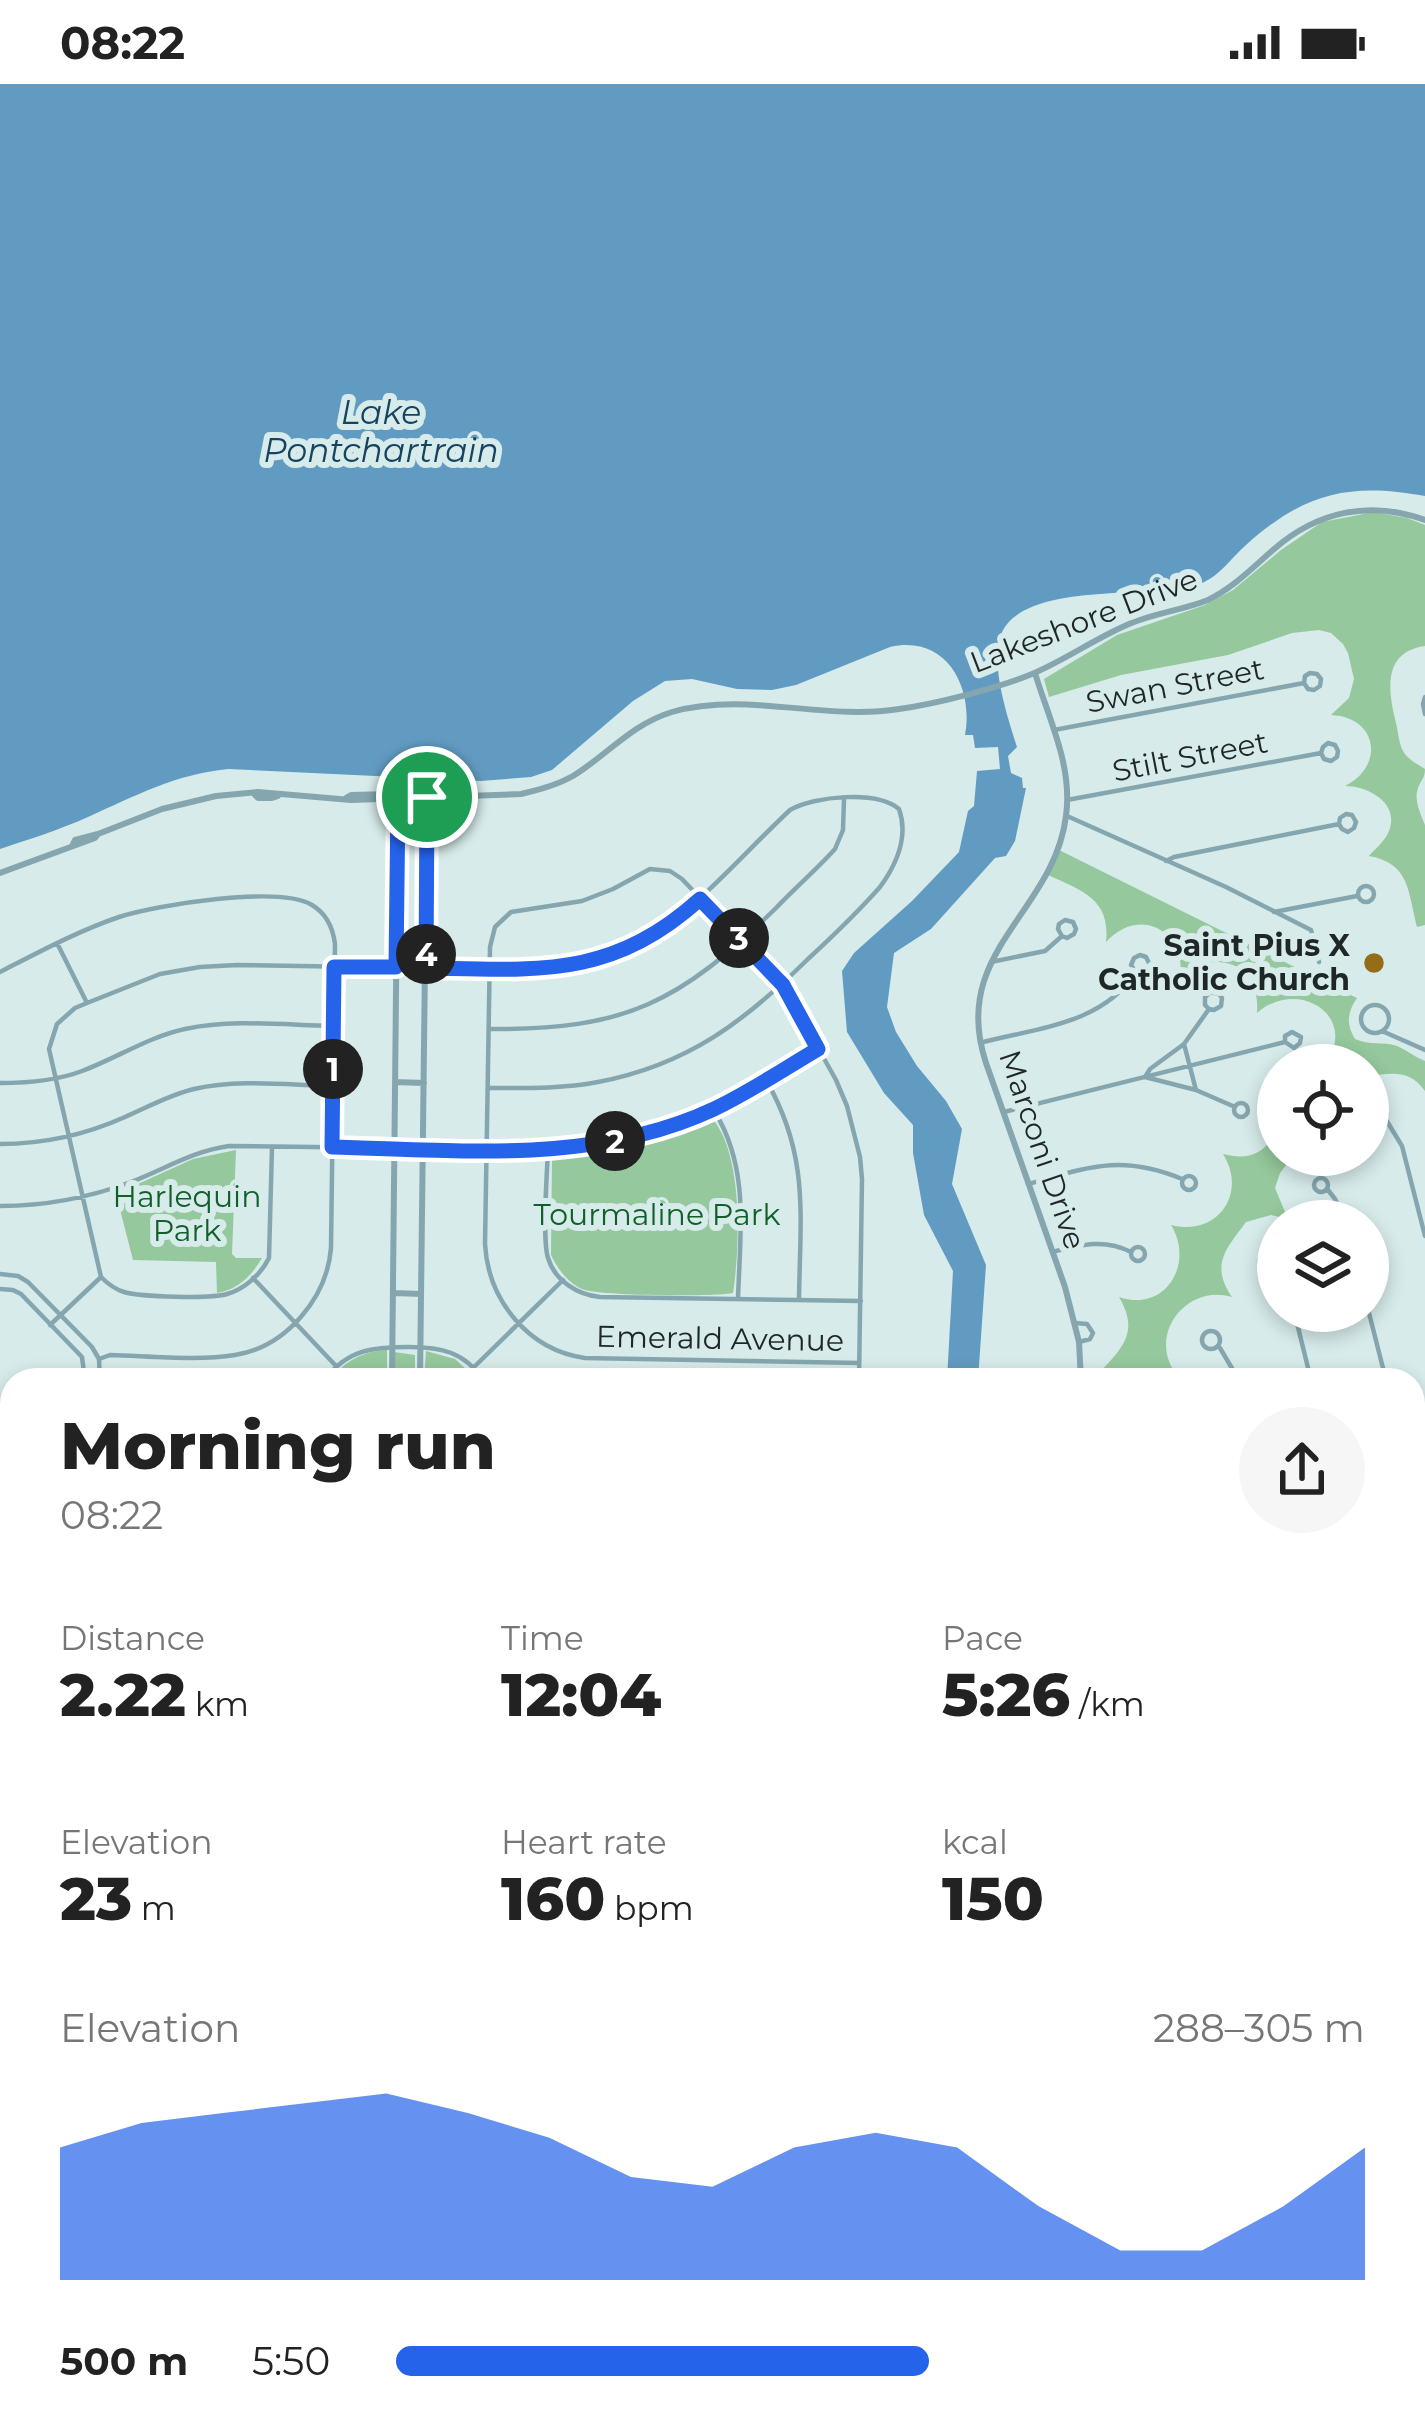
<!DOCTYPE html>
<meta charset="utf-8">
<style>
body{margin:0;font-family:Montserrat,sans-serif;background:#f6f6f6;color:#222;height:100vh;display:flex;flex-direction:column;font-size:45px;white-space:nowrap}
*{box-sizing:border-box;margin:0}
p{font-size:39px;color:#767676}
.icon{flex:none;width:66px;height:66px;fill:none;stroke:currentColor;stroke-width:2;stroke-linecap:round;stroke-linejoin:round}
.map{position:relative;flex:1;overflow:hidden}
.sheet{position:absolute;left:0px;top:1284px;width:1425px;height:1065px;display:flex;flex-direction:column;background:#fff;border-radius:36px 36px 0 0;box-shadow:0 6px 18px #0003}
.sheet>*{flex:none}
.tools{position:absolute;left:1257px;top:960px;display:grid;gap:24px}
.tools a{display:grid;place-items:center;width:132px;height:132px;border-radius:50%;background:#fff;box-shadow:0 6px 18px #0003;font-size:60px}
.pin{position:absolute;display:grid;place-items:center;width:102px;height:102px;color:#fff;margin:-51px;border:6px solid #fff;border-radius:50%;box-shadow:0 3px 12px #0007}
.km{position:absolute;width:60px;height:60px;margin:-30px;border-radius:50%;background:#222;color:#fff;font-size:33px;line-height:60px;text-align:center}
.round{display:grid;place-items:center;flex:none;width:126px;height:126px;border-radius:63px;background:#f6f6f6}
.head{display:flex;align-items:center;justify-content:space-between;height:204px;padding:0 60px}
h1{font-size:66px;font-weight:800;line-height:90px}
.figures{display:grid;grid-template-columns:repeat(3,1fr);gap:18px;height:204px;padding:12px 60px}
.figures div{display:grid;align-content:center}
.figures b{font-size:60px;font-weight:800}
.figures small{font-size:33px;font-weight:400}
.figures p{font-size:33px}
.chart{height:336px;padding:24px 60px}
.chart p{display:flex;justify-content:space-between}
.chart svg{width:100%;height:216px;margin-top:12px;fill:#2563eb;opacity:.7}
ul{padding:0 60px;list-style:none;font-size:39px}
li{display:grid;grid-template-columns:192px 144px 1fr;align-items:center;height:90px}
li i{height:30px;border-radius:15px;background:#2563eb}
.status{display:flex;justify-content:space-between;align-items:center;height:84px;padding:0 60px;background:#fff;direction:ltr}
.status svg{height:33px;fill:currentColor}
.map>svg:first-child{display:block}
.green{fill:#95c89c}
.water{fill:#629bc2}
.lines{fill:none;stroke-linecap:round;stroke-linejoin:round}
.minor{stroke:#86a6af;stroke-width:4.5}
.tertiary{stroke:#86a6af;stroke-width:6}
.secondary{stroke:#558694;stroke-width:8}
.route-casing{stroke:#fff;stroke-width:24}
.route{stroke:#2563eb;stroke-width:15}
.poi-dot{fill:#956c17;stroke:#d6ebea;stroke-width:4.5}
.labels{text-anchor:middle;stroke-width:12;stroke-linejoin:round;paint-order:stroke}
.street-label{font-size:30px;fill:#1f2726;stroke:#d6ebea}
.poi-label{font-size:30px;font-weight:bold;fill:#1f2726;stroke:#d6ebea;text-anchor:end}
.park-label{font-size:30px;fill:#126029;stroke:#d6ebea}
.water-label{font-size:33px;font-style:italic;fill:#16435f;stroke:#d6ebea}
</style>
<div class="status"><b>08:22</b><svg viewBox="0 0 49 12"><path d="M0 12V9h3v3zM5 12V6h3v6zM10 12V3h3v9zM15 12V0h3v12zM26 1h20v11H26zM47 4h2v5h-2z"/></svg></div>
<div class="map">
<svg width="1425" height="2348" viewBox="0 0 1425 2348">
<rect width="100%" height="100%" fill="#d6ebea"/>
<!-- green -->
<path class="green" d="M1374,428L1407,434L1425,441V562C1382,568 1388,607 1396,639C1398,647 1399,660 1403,667C1407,675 1419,681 1425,685C1425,696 1419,697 1417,708C1415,719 1421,731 1425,741V841L1417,843C1408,808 1410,779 1369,772C1375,765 1385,757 1389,747C1400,719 1368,702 1345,702C1385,682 1378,633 1331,631L1349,614L1354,595L1348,569L1343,560L1331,549L1319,546L1292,549L1228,571L1121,591L1049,613L1044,595L1117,551L1205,521L1233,506L1281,466L1322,438Z
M1057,765L1357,914C1347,929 1346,940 1355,955C1370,962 1383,957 1397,962C1407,966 1414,973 1425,977V1007C1410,985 1391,989 1368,992V981H1325C1360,932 1298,893 1257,929C1261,880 1218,864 1181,891C1183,844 1138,823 1106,858C1111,813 1079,806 1046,790Z
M709,1031C744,1065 740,1163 733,1209C715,1213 597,1212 582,1205C568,1199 557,1184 551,1171L552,1075L556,1070C610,1064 659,1052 709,1031Z
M1278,1046V1071H1294L1280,1089L1275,1104L1288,1135L1271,1131L1246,1138C1226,1165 1210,1181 1232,1213C1186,1199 1146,1252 1177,1291L1154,1288L1135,1296H1093C1118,1267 1142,1252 1119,1213C1165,1229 1195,1180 1171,1141C1217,1153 1248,1110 1223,1070C1250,1077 1264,1069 1278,1046Z
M236,1066L232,1170L236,1174H262C252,1191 238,1206 217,1209L216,1178L133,1176L116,1110L193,1075Z
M387,1266V1296H330C345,1277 363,1267 387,1266Z
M426,1267L455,1275L478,1296H424Z
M394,1268L415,1271V1296H393Z
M1425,1348V2348H963V2337H1413V1350Z"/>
<!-- water -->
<path class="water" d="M0,0H1425V412C1349,398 1304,409 1246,461C1230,475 1218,495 1196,501C1146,514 1043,500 1008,539C984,565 1007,631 1017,663L1008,672L1011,689L1022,694L1023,704H1026L1015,757L1006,772L995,774L931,845L894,869L887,923L896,948L917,982L946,1017L962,1045L952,1100L986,1181L978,1296H947L953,1187L924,1131L913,1069V1041L884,1009L847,948L842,887L854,869L912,817L959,768L968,727L974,722L977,687L1000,685L998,663L975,664L973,651H965C974,603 946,550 890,563L796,601L772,606L737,605L692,595L665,597L633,617L552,686L531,693L481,697L228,685C176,690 135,712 88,733C59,746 30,755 0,765Z
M1413,2234H1425V2296L1413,2306Z
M1034,2337H1061L1068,2342L1079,2337L1113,2346L1114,2348H1038Z
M1314,2337H1378L1367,2348H1311Z"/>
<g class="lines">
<!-- minor -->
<path class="minor" d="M1425,613L1423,620L1425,630
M1054,646L1304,599L1308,605L1314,606L1320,602L1321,595L1317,590L1310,589L1305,592L1304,599
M1067,716L1321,669L1323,663L1328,659L1335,661L1338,667L1337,673L1331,677L1324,675L1321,669
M1067,732L1226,803L1311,846L1319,878
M1166,777L1174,773L1339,740L1340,734L1346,730L1352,731L1356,738L1354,744L1348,748L1342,745L1339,740
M1358 810a8 8 0 1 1 16 0a8 8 0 1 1-16 0Z
M1274,828L1357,812
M57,859L87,919
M991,878L1045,867L1062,852L1067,854L1074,850L1076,845L1073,838L1065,836L1059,840L1058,845L1062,852
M0,888C39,868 78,847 119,833C156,821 279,801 312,821C327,830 333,844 335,860L331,1164C327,1214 286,1263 235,1271C199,1277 148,1272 110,1271L99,1275
M1361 935a14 14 0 1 1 28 0a14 14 0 1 1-28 0Z
M1209,925L1205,921V913L1211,908L1219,910L1222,914L1221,922L1214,926L1209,925L1184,960L1150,985L1145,993L1196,1006L1235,1023
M489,945C626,946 679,919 776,824C795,804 816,786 835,765L843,746L844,715
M1382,947L1425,966
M980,959C1035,944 1102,941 1136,888L1147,887L1150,881L1146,873L1140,871L1134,874L1131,881L1136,888
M1184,960L1196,1006
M766,996C810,1072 800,1132 799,1216
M0,999C28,999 56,997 82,987C117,974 148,953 185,945C232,935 284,941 332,942
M1234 1026a7 7 0 1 1 14 0a7 7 0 1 1-14 0Z
M1373 1029a7 7 0 1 1 14 0a7 7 0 1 1-14 0Z
M715,1028C750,1086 740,1149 738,1215
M1004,1028L1285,958L1294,964L1300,959L1301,953L1292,948L1285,952V958
M1385,1034L1402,1062L1425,1152
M0,1060C44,1060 85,1051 125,1033C148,1023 169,1011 194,1005C238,995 287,1001 332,1002
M548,1066C547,1090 542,1155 548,1174C555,1197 578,1211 600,1213L861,1217
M1182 1099a7 7 0 1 1 14 0a7 7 0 1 1-14 0Z
M1314 1101a7 7 0 1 1 14 0a7 7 0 1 1-14 0Z
M1028,1100C1089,1083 1121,1070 1182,1095
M1328,1106L1335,1115L1345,1137
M0,1122C46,1122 88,1114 131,1098C165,1085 193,1067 229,1062L548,1066L609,1058L651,1048L713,1025L818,965
M1131 1170a7 7 0 1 1 14 0a7 7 0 1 1-14 0Z
M1052,1168C1080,1161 1104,1154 1131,1168
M1259 1177a7 7 0 1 1 14 0a7 7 0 1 1-14 0Z
M0,1190L18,1192L28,1198L92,1263L99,1275L100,1296
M101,1193L49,965L57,940L75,924L87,919L160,890L200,883L237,881L538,886C660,877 708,803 790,726C814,712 877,706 899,725C909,753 896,781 880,803C857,829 833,852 808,875C745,937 688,981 598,998C561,1005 524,1004 488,1004
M101,1193C108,1200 114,1205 124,1208C141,1213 211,1215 227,1210C245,1205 261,1190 269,1174L272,1063
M253,1194L336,1282
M0,1205L13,1206L21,1210L82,1273L85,1296
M1368,1225L1386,1296
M1294,1227L1311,1296
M1075,1239L1087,1240L1093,1249L1090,1255L1079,1258
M50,1241L101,1193
M1202 1256a9 9 0 1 1 18 0a9 9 0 1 1-18 0Z
M1220,1264L1233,1286L1236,1296
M859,1279L585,1274C528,1266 488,1216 485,1160L490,863L495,843L511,828L582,817L613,805L650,785L670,787L682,795L783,901L836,996L847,1022L860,1073L862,1095L859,1296
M474,1283L563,1196
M325,1296C347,1265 374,1263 409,1263C441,1263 465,1268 483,1296
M0,1404L12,1405
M0,1507H12
M0,1607H12
M0,1811L12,1812
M0,2027L12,2028
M0,2129H12
M0,2209L12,1664
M0,2231H12
M0,2332L12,2333
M66,2348V2337
M75,2348L76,2337
M154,2348V2337
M228,2348V2337
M301,2348V2337
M475,2348V2337
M545,2348V2337
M617,2348V2337
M687,2348V2337
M755,2348V2337
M766,2348V2337
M844,2348V2337
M922,2348L923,2337"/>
<!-- tertiary -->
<path class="tertiary" d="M1035,589C1049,636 1073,682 1066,732C1054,829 949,868 986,979L1065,1203L1079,1258L1081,1296
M255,711L258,714H272L278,712
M346,714L351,711L393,710L398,715
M398,740L409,734L427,738
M73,760L75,756L98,750
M0,789L95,754L98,750L162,725L216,712L258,708L351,716L521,710C539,706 557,701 573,692C607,671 632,640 672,628C746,607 824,637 899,625C936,620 998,604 1032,590C1065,576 1096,554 1129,540C1155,529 1183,526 1208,516C1233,504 1252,484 1273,466C1317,427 1370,416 1425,436
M395,998L424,999
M394,1209L421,1210
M392,1296L398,715
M420,1296L427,713
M1413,1852L1425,1848
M0,1914H12
M0,1925H12
M1000,2337V2348"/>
<!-- secondary -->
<path class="secondary" d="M0,1333H12
M1413,1335L1425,1333
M0,1344L12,1345
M1413,1350L1425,1348
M375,2348V2337
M402,2348V2337"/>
</g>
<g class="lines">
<!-- route casing -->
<g class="route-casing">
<path id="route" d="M427,713L426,884C538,886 611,895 700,815L783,901L818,965C784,985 750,1008 714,1025C595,1081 459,1066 332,1063L334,883H396L398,715Z"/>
</g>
<!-- route -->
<use href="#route" class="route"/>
</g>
<!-- markers -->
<circle class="poi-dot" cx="1374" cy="879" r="12"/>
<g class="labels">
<!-- street labels -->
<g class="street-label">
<text transform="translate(1084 537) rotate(-21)" y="10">Lakeshore Drive</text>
<text transform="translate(1175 602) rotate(-11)" y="10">Swan Street</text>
<text transform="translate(1190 673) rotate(-11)" y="10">Stilt Street</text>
<text transform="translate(1042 1066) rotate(71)" y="10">Marconi Drive</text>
<text transform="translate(720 1255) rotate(1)" y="10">Emerald Avenue</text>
</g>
<!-- poi labels -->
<g class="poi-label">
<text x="1350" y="872">Saint Pius X<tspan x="1350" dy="34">Catholic Church</tspan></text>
</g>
<!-- park labels -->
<g class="park-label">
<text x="187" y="1123">Harlequin<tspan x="187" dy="34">Park</tspan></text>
<text x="657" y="1141">Tourmaline Park</text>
</g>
<!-- water labels -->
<g class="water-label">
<text x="381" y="340">Lake<tspan x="381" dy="38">Pontchartrain</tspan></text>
</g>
</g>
</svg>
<div class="tools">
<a><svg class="icon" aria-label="locate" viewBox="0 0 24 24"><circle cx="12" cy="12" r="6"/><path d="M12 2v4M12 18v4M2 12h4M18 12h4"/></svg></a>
<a><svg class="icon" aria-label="layers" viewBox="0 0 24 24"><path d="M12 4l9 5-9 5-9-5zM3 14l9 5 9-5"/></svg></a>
</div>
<div class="pin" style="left:427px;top:713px;background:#1e9e55"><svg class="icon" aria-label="arrive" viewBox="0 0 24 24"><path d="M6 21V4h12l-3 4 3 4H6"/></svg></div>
<b class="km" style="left:333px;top:985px">1</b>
<b class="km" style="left:615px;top:1057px">2</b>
<b class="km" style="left:739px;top:854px">3</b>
<b class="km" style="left:426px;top:870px">4</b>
<section class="sheet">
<div class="head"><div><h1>Morning run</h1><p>08:22</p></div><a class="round"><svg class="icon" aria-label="share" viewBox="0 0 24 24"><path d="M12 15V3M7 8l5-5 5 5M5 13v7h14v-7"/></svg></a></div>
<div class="figures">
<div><p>Distance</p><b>2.22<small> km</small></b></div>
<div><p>Time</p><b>12:04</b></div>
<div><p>Pace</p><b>5:26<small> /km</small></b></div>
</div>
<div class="figures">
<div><p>Elevation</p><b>23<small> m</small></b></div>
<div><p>Heart rate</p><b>160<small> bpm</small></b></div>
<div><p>kcal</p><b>150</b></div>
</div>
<div class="chart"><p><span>Elevation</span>288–305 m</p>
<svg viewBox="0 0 160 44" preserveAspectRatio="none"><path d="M0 44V17L10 12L20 10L30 8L40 6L50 10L60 15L70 23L80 25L90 17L100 14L110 17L120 29L130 38L140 38L150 29L160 17V44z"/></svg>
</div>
<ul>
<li><b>500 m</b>5:50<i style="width:55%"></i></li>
</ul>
</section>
</div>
